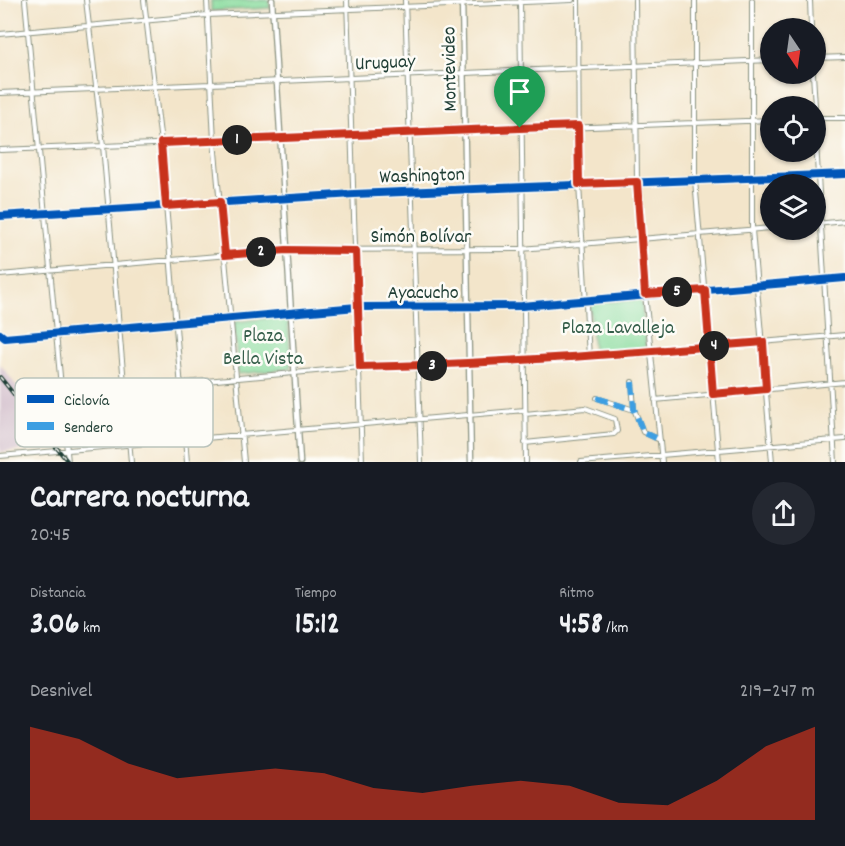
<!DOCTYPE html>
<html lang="es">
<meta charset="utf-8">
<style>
body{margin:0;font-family:Dekko,sans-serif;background:#242831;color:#f1f3f6;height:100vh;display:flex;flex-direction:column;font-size:22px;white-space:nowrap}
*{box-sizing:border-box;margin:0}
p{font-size:20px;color:#9ea1a6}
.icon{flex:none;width:33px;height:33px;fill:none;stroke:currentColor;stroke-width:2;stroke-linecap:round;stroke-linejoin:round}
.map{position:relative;height:462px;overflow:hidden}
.sheet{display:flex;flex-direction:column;background:#171b24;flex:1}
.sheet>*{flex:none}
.needle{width:39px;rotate:167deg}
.tools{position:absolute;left:760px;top:18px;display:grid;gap:12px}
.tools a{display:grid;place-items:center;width:66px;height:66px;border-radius:50%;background:#171b24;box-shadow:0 2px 4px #0004;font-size:30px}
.pin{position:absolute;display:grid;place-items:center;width:51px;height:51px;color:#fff;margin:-62px -26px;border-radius:50% 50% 50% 0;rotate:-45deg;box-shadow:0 0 6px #0007}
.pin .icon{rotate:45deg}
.km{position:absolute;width:30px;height:30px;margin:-15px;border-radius:50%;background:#222;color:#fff;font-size:16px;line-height:30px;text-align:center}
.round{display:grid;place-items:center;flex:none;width:63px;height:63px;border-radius:32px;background:#242831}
.head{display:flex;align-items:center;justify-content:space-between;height:102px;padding:0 30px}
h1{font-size:33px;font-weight:800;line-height:45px}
.figures{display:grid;grid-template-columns:repeat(3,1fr);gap:9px;height:102px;padding:6px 30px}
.figures div{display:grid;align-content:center}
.figures b{font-size:30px;font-weight:800}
.figures small{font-size:16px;font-weight:400}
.figures p{font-size:16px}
.chart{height:168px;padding:12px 30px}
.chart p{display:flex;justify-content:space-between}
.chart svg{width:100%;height:108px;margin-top:6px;fill:#c8321e;opacity:.7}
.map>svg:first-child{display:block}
.industrial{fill:#d1bdcb}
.green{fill:#89dc9e;stroke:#548c69;stroke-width:1.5}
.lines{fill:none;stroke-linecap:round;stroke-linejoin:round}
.minor-casing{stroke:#89917f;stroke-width:6}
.tertiary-casing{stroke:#89917f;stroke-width:7}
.minor{stroke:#fff;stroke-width:4}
.tertiary{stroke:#fff;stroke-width:4.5}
.rail-casing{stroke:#1f3d34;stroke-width:4}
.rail{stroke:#fdfcf7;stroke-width:1.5;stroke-dasharray:4.5;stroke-linecap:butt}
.quiet{stroke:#3c9ee2;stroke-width:6;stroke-dasharray:12 6;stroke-linecap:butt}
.cycleway-casing{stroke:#fdfcf7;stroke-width:11}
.cycleway{stroke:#0057b8;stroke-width:8}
.route-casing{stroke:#fff;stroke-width:12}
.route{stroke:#c8321e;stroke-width:8}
.labels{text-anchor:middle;stroke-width:5;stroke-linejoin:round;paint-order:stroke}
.street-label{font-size:20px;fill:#1f3d34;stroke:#fdfcf7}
.park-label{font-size:20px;fill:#345d49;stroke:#fdfcf7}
.key{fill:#fdfcf7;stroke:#bac3bc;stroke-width:1.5}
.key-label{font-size:16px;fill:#1f3d34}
</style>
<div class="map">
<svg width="845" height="462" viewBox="0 0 845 462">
<rect width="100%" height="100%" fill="#fdfcf7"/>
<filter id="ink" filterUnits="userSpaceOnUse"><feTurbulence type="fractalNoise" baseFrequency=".0167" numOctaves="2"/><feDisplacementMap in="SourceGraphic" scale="12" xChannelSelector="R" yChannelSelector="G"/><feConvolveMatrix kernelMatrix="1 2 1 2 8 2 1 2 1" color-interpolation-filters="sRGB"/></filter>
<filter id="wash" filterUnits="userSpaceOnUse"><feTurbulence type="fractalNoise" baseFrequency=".008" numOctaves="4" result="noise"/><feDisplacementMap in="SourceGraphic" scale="24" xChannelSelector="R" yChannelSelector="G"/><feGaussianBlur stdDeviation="1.35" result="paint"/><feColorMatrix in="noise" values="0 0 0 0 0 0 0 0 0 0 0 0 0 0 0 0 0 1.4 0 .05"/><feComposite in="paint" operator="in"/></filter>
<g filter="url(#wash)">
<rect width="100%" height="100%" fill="#f3e5ca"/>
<!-- industrial -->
<path class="industrial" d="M0,364L26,399L50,424L59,447L0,452Z"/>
<!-- green -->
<path class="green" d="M211,0H269L270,8L211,11Z
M641,299L646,345L644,348L596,353L593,350L590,307L594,303Z
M285,316L288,318L291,369L238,374L234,322Z"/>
</g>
<g filter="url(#ink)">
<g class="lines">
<!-- minor casing -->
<g class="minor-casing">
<path id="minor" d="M25,0L68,462
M86,0L103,146L131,462
M144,0L161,143L187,462
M207,0L214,141L244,462
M347,0L362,462
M405,0L421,462
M578,0L579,184L589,357
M635,0L637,182L645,294L662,462
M695,0V180L719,462
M752,0V230L772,462
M810,0L811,28
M520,1L526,462
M0,34L207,15L572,0
M816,58L845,57
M813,74L815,106
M0,93L771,60
M816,118H845
M816,142L835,462
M0,150L771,120
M816,224L845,221
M0,275L286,250L521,249L771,228
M0,334L5,338L357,307L522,306L845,278
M632,382L634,409L643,432L660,440
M42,396L360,367L524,362L845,335
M597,398L634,410
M655,400L845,382
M525,414L585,408L615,419L617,431L614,434L525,443
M0,456L525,410
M581,462L845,439"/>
</g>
<!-- tertiary casing -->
<g class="tertiary-casing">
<path id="tertiary" d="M272,0L300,462
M462,0L471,462
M0,216L354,194L845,174"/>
</g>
<!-- minor -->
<use href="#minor" class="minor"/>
<!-- tertiary -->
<use href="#tertiary" class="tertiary"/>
<!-- rail casing -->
<g class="rail-casing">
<path id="rail" d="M0,377L68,462"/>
</g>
<!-- rail -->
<use href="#rail" class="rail"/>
<!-- quiet -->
<path class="quiet" d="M632,382L634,409L643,432L660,440
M597,398L634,410"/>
<!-- cycleway casing -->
<g class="cycleway-casing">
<path id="cycleway" d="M0,216L354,194L845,174
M0,334L5,338L357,307L522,306L845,278"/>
</g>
<!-- cycleway -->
<use href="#cycleway" class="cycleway"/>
</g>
</g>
<g class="lines" filter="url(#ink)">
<!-- route casing -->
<g class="route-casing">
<path id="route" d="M520,128L161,143L166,206L220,202L225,255L286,250L356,251L360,367C495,364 628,353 763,342L766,389L713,394L705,290L645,294L637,182L579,184L578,126L520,128"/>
</g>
<!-- route -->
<use href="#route" class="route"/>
</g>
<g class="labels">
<!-- street labels -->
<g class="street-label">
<text transform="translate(385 61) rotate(-3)" y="7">Uruguay</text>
<text transform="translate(448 69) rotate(-91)" y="7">Montevideo</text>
<text transform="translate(422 174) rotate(-2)" y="7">Washington</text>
<text x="421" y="242">Simón Bolívar</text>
<text x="423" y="298">Ayacucho</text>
</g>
<!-- park labels -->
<g class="park-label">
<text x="618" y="333">Plaza Lavalleja</text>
<text x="263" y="341">Plaza<tspan x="263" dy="23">Bella Vista</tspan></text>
</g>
</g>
<!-- legend -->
<rect x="15" y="378" width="198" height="69" rx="9" class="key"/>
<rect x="27" y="395" width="27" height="8" fill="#0057b8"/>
<rect x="27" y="422" width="27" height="8" fill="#3c9ee2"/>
<g class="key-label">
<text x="64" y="405">Ciclovía</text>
<text x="64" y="432">Sendero</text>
</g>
</svg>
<div class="tools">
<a><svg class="needle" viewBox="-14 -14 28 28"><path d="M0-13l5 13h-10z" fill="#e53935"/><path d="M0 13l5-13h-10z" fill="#9ea1a6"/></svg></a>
<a><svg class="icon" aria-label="locate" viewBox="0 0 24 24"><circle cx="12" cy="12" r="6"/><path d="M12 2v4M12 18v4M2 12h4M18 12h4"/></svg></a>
<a><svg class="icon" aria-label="layers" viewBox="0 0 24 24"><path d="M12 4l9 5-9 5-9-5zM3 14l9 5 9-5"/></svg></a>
</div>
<div class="pin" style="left:520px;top:128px;background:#1e9e55"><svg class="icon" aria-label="arrive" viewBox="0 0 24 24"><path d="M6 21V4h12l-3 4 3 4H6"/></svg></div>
<b class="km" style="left:237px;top:140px">1</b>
<b class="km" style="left:261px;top:252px">2</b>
<b class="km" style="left:432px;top:366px">3</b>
<b class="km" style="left:714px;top:346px">4</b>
<b class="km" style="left:677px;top:292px">5</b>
</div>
<section class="sheet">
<div class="head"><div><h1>Carrera nocturna</h1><p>20:45</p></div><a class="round"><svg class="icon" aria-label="share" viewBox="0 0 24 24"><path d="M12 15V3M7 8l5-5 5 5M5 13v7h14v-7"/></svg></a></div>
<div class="figures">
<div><p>Distancia</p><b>3.06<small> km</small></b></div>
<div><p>Tiempo</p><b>15:12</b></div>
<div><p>Ritmo</p><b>4:58<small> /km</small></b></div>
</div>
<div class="chart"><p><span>Desnivel</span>219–247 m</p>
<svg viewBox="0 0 160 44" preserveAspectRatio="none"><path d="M0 44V6L10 11L20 21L30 27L40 25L50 23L60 25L70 31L80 33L90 30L100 28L110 30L120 37L130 38L140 28L150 14L160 6V44z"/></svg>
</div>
</section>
